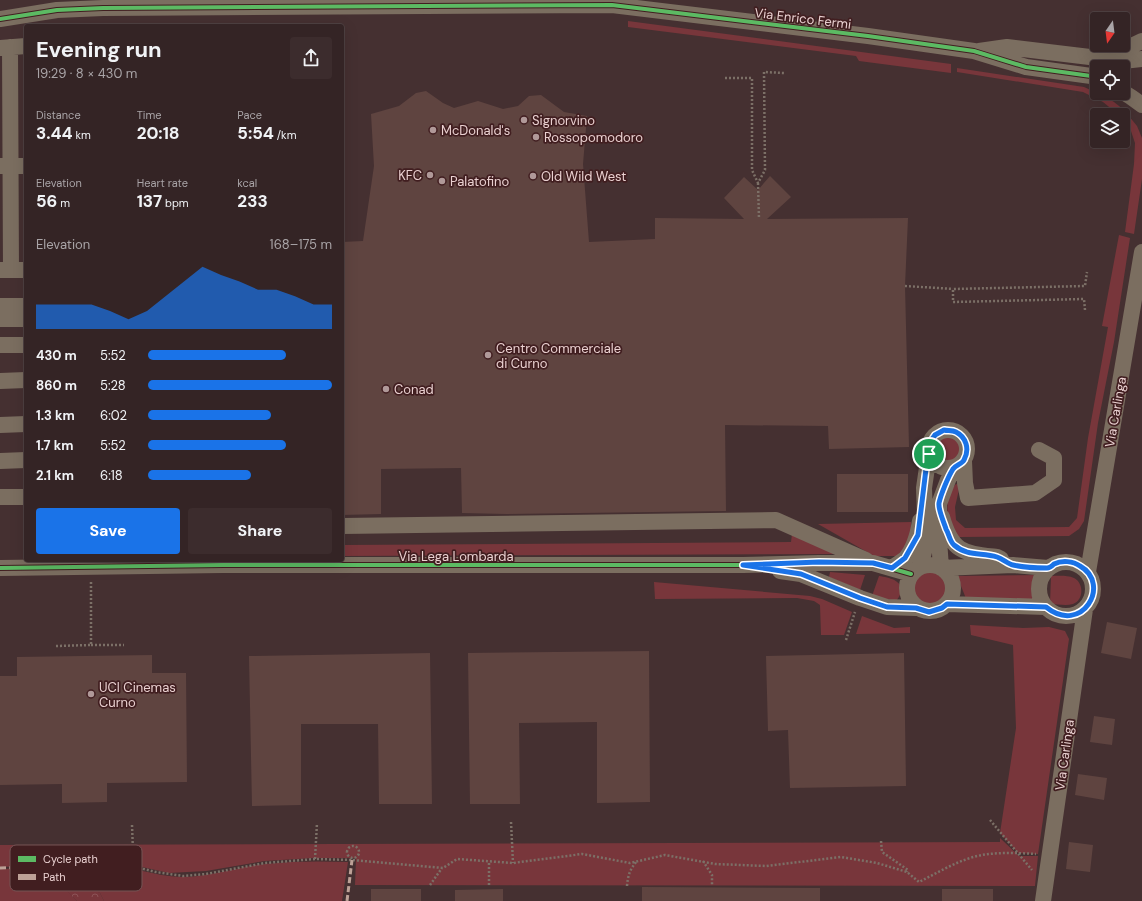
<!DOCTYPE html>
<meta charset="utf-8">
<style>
body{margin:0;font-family:"DM Sans",sans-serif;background:#3c2c2d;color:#f1f3f6;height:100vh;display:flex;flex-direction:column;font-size:15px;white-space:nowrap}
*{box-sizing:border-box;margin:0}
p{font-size:13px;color:#a9a4a7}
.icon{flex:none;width:22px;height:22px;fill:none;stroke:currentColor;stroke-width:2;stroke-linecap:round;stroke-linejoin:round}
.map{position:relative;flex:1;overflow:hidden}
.side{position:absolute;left:24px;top:24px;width:320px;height:538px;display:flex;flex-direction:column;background:#342425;border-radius:4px;box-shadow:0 4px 16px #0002,0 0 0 1px #4e4142}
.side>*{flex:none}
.needle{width:26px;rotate:194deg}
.buttons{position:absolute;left:1090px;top:12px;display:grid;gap:8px}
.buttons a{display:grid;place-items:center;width:40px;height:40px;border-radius:4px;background:#342425;box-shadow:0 4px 16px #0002,0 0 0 1px #4e4142;font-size:20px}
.pin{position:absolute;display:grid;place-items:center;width:34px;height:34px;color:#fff;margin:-17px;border:2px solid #fff;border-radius:50%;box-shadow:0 1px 4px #0007}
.round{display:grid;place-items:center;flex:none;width:42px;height:42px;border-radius:4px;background:#3c2c2d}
.overview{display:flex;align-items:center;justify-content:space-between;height:68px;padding:0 12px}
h1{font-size:22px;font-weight:700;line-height:30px}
.figures{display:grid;grid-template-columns:repeat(3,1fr);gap:6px;height:68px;padding:4px 12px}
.figures div{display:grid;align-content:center}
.figures b{font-size:17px;font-weight:700}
.figures small{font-size:11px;font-weight:400}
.figures p{font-size:11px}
.chart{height:112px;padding:8px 12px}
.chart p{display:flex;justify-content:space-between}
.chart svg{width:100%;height:72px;margin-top:4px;fill:#1a73e8;opacity:.7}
.cta{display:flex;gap:8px;margin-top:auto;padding:8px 12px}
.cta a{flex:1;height:46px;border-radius:4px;background:#1a73e8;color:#fff;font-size:16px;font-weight:700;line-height:46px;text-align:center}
.cta a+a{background:#3c2c2d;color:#f1f3f6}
ul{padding:0 12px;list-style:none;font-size:13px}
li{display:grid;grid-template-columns:64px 48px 1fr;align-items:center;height:30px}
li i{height:10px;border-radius:5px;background:#1a73e8}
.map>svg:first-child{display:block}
.green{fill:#78363b}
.forest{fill:url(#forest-crowns)}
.building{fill:#5f4440}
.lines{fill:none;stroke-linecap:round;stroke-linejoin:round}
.path{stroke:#7c7067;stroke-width:2.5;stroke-dasharray:2 2;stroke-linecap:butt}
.minor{stroke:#7b6e60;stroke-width:16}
.quiet{stroke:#bda197;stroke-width:3;stroke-dasharray:6 3;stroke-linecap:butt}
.cycleway-casing{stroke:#411e20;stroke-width:6}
.cycleway{stroke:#5cba63;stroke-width:4}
.route-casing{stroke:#fff;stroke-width:8}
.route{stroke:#1a73e8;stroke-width:5}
.poi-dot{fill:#b09999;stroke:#411e20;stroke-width:1.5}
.labels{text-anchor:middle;stroke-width:3.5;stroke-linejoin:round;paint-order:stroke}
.street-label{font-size:13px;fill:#ead1d1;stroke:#411e20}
.poi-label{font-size:13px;fill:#ead1d1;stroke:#411e20;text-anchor:start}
.key{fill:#411e20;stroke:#745455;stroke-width:1}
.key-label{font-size:11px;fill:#ead1d1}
</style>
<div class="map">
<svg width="1142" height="901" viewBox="0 0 1142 901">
<defs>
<pattern id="forest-crowns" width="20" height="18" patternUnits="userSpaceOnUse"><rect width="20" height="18" fill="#78363b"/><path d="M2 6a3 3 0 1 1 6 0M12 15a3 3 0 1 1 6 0" fill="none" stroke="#8b5256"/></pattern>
</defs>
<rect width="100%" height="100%" fill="#453031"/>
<!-- green -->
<path class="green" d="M628,21L951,64V73L859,61L856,56L628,27Z
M957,68L1084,87L1106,97L1114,102L1124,110L1137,126L1142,138V179L1134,234L1125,232L1134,164L1135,143L1131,131L1123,120V115H1119L1103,102L1083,92L957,72Z
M1119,235L1130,238L1114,342L1098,423L1084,521L1079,529L1069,536L959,537L948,528C948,514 944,494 956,484L960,485L955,507L956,520L965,528L1069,527L1077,518L1088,438L1108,327L1102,326Z
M934 450a13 13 0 1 1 26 0a13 13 0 1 1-26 0Z
M911,522V534L900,556H874L818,524Z
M792,534L839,554L342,556V545L791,542Z
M912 589a17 17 0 1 1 34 0a17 17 0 1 1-34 0Z
M830,572L865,575L860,590L829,577Z
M1043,575C1039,584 1039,590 1041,599L967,601L957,576Z
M879,576C894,578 910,584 896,601L872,596Z
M1051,576C1058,576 1067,575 1074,578C1084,583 1084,600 1073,604C1066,606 1057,604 1050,604Z
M654,582L810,596L822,599L852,612L844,635H821L820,605L814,601L797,598L655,599Z
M862,616L894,628L910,627V633L856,634Z
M970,625L1023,628L1049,627L1065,631L1069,639L1038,854L1018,853L1000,833L1016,728L1013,645L971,635Z
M1000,838L1019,856H1038L1035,886L355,885L356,858H313L265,861L206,871L169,873L106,859L76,860L64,865L0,867V845L1000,842Z
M106,861C130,867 155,876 181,877C210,877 237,867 265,864C293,861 320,861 348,862L342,901H104L100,893L57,881L77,901H0V869L64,867L72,865L76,862Z"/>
<!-- forest -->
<path class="forest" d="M56,881L77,882L100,893L104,901H77Z"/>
<!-- building -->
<path class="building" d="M426,91L443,103L454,108L478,101L503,109L518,106L529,96L541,95L564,112L587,116L583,164L589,242L655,239V218L744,219L724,198L744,177L758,190L770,176L791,197L767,219L908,218L905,286L909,447L829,449L828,426L725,425L726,511L506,514L462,513L461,468L381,469V514L342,515V242L363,241L374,166L371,114L399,106L416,93Z
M837,474H908V512H837Z
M1107,622L1137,628L1131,659L1101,653Z
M649,651L650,802L597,803V722L519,723L520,804H470L468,653Z
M430,653L432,804H379L378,724H301V805L252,806L249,656Z
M904,653L906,786L790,788L788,730L768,731L766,656Z
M152,655V673H186L187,782L107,783V802L62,803V784L0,785V676H17V657Z
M1094,716L1115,719L1112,745L1090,742Z
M1078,774L1107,778L1104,800L1075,795Z
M1069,842L1093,845L1090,872L1066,869Z
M642,887L820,888V901H642Z
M371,889H421V901H371Z
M503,889V901H455V890Z
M942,889H993V901H942Z"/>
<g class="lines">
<!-- path -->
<path class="path" d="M725,78H752V170L758,183L765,170L764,72L784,73
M758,183L759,219
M905,286L953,289
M1085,310L1084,299L953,302V289L1085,286L1087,272
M846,640L855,612
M91,645H124
M56,646L91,645V581
M990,820L1032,870
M511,822L513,863
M132,825L133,851
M881,841L882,852L908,870L907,872
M347 852a6 6 0 1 1 12 0a6 6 0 1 1-12 0Z
M129 856a5 5 0 1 1 10 0a5 5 0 1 1-10 0Z
M315,859L317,823
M76,861L106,860L156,872L183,876L206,874L265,863L315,859L352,860L443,868L457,859L513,863L582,854L630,863L665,855L715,864L766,866L841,857L877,863L907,872L919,882C939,872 960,859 982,855C1000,852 1019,853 1036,854
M703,861L712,875V886
M430,885L442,868
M489,885V861
M627,886C628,875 630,869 637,861"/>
<!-- minor -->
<path class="minor" d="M0,19L57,10L103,8L612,5L868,36L974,51L1026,67L1091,76L1097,79
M10,47L11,270
M0,48L26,46
M979,51L1007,47L1123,61L1142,59
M1105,56L1119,52L1142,41
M1123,92L1131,97L1142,105
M0,166H26
M0,270H26
M0,306H26
M0,319H26
M0,345H26
M0,381L26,380
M0,425L26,424
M929 449a19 19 0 1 1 38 0a19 19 0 1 1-38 0Z
M0,461L26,460
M964,461L965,483L968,498L1035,493L1054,480V458L1039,450
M954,468L948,480L939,504V539L941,568L1013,565L1048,568
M0,497H26
M942,517C952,553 964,553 997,557L1001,559
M342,526L776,520L866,560
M1039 589a27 27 0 1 1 54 0a27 27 0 1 1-54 0Z
M907 588a23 23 0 1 1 46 0a23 23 0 1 1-46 0Z
M920,567L926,544L924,488L929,454
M0,568L223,565H743L819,563H873L911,574
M892,568C896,565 901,562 905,559C914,549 918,534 920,521
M780,571L801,574L860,598L887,607L916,608
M1088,572L1142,252
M947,604L1046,607
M1043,901L1085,609"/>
<!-- quiet -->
<path class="quiet" d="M0,868L64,866L71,864L76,861
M347,901L352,860"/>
<!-- cycleway casing -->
<g class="cycleway-casing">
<path id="cycleway" d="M0,19L57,10L103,8L612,5L868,36L974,51L1026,67L1091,76L1097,79
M0,568L223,565H743L819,563H873L911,574"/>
</g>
<!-- cycleway -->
<use href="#cycleway" class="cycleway"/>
</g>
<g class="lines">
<!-- route casing -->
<g class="route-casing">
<path id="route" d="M944,430C948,431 952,430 956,432C966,437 970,449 964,460C962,464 956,465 953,469C948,477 941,494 939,503C938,510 944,522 946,529C949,534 950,542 954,545C968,557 982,552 997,557C1003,559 1008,564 1013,565C1021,567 1038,568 1047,568C1050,568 1052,566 1054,564C1062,560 1073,561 1080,566C1112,584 1082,636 1046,607L947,604L942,608L929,612L916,608L887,607L860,598L801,574L743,565L819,562L873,563L892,568L905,558L918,535L929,444L935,435Z"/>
</g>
<!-- route -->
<use href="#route" class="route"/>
</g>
<!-- markers -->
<g class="poi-dot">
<circle cx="524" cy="120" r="4"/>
<circle cx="433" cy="130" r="4"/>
<circle cx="536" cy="137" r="4"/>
<circle cx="430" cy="175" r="4"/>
<circle cx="533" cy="176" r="4"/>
<circle cx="442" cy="181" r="4"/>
<circle cx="488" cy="355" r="4"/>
<circle cx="386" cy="389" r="4"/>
<circle cx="91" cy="694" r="4"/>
</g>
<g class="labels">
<!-- street labels -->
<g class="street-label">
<text transform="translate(803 18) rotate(7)" y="5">Via Enrico Fermi</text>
<text transform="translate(1115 412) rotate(-80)" y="5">Via Carlinga</text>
<text x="456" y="561">Via Lega Lombarda</text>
<text transform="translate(1064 755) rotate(-82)" y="5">Via Carlinga</text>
</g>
<!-- poi labels -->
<g class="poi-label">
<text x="532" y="125">Signorvino</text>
<text x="441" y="135">McDonald's</text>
<text x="544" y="142">Rossopomodoro</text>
<text x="422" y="180" text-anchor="end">KFC</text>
<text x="541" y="181">Old Wild West</text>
<text x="450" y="186">Palatofino</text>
<text x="496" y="353">Centro Commerciale<tspan x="496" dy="15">di Curno</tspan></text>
<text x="394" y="394">Conad</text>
<text x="99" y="692">UCI Cinemas<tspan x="99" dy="15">Curno</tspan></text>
</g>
</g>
<!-- legend -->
<rect x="10" y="845" width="132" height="46" rx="6" class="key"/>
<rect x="18" y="856" width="18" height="6" fill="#5cba63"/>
<rect x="18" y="874" width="18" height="6" fill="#bda197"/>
<g class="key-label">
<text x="43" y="863">Cycle path</text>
<text x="43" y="881">Path</text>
</g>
</svg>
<div class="buttons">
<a><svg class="needle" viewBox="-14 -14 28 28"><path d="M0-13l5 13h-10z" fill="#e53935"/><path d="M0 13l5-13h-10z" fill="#a9a4a7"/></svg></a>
<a><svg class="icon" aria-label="locate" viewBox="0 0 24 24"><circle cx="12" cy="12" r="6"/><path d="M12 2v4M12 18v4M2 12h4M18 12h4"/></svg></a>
<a><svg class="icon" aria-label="layers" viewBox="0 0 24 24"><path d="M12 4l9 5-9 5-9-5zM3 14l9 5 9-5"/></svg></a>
</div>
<div class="pin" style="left:929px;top:454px;background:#1e9e55"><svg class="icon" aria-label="arrive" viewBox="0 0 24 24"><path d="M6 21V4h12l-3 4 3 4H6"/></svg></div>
<section class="side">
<div class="overview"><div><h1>Evening run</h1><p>19:29 · 8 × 430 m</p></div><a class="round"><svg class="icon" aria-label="share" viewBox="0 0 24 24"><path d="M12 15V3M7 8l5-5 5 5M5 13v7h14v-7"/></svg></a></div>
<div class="figures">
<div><p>Distance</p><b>3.44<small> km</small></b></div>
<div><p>Time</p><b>20:18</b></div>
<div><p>Pace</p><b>5:54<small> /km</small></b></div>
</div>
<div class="figures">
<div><p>Elevation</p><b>56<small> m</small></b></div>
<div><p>Heart rate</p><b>137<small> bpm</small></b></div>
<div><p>kcal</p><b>233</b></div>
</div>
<div class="chart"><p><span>Elevation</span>168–175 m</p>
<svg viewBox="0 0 160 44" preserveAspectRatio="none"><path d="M0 44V29L10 29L20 29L30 29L40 33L50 38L60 33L70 24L80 15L90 6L100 11L110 15L120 20L130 20L140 24L150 29L160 29V44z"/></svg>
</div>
<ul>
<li><b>430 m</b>5:52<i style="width:75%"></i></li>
<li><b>860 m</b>5:28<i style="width:100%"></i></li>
<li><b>1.3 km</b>6:02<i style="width:67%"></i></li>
<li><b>1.7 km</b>5:52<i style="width:75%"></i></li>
<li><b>2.1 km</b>6:18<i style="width:56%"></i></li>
</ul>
<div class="cta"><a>Save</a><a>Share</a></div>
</section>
</div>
